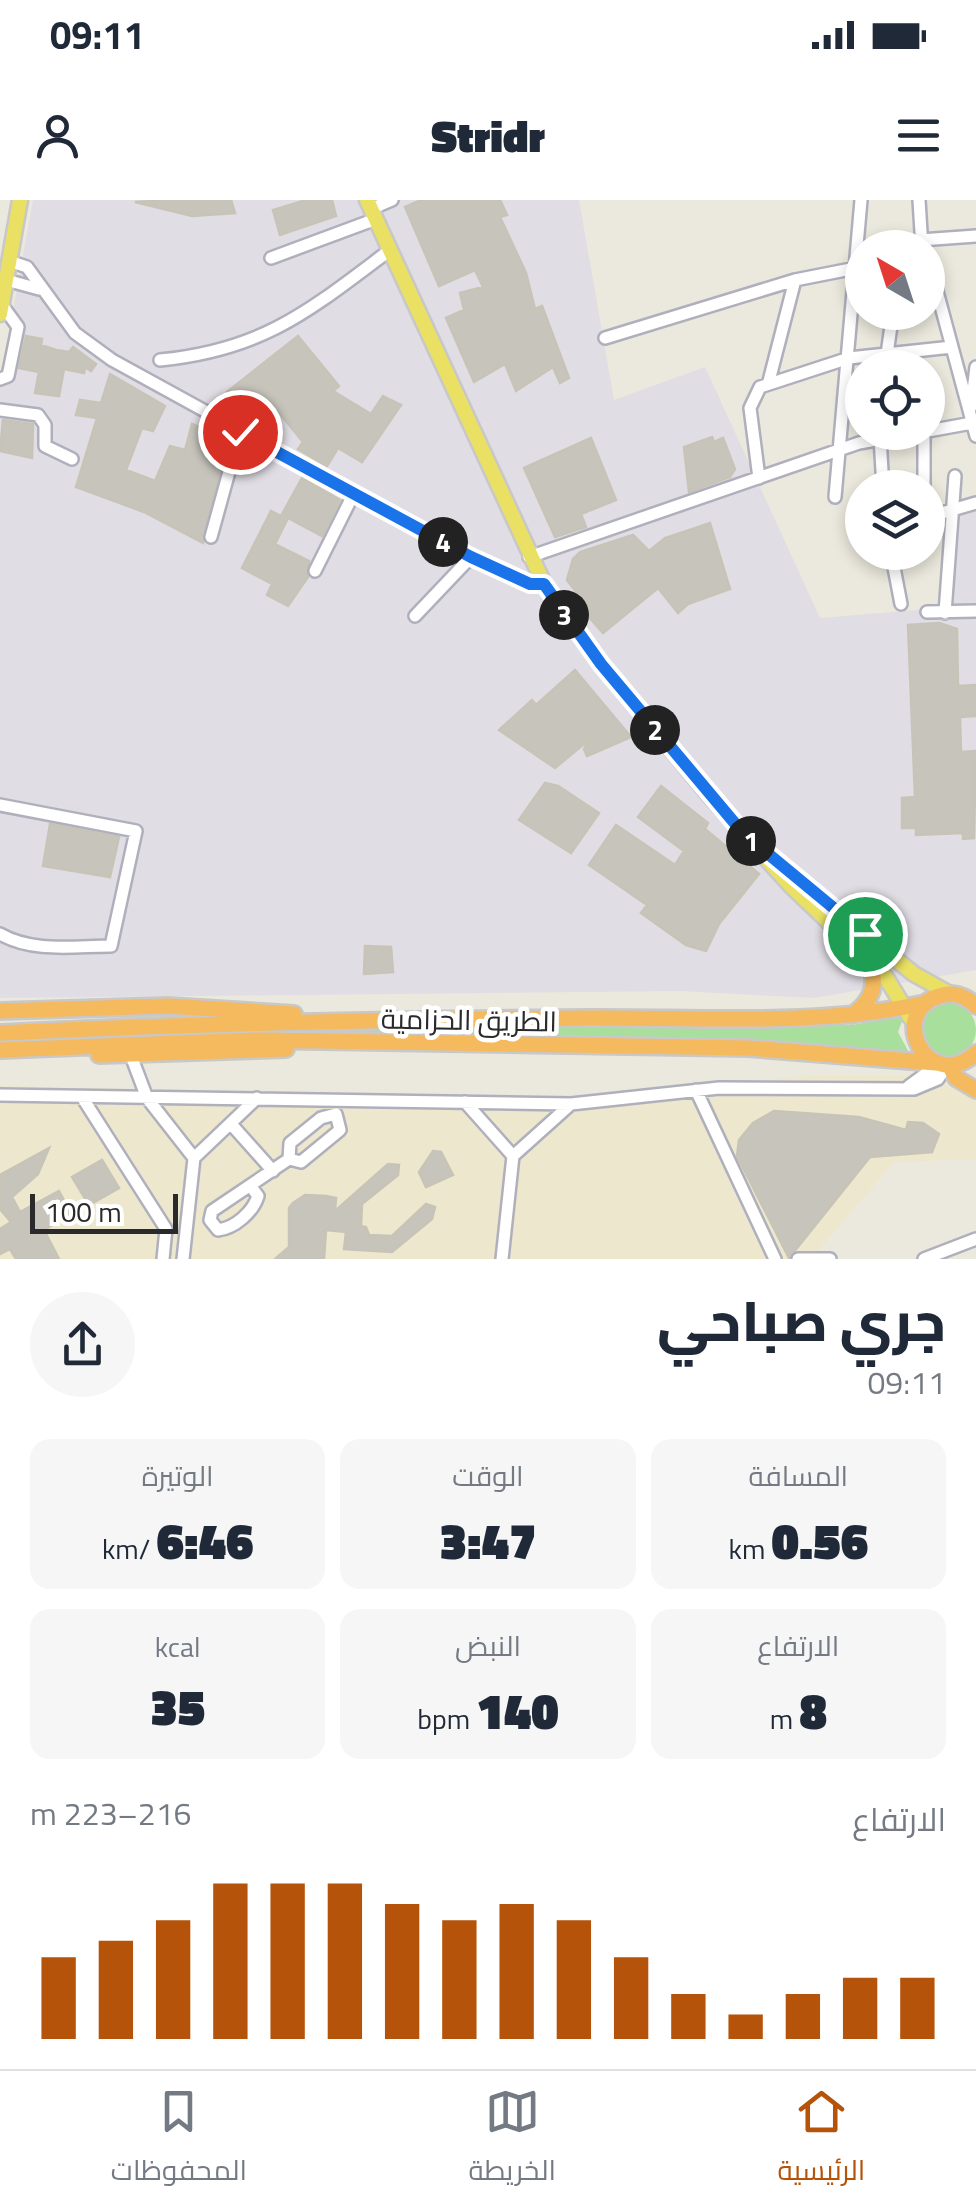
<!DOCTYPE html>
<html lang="ar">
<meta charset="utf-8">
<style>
body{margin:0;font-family:"Titillium Web",Cairo,sans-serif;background:#f6f6f7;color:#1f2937;direction:rtl;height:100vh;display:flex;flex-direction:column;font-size:38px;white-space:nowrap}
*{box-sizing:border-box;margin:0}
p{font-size:32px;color:#747a83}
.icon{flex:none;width:55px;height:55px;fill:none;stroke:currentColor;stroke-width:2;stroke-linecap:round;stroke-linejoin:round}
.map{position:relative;height:1059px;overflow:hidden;direction:ltr}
.drawer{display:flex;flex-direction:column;background:#fff;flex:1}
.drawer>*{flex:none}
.needle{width:65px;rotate:321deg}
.controls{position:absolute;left:845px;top:30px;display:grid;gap:20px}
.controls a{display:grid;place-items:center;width:100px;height:100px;border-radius:50%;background:#fff;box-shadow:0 5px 15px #0003;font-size:50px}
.scale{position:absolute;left:30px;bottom:25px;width:148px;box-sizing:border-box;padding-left:10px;border:5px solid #2a2a2a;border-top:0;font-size:28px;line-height:35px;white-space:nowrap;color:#2a2a2a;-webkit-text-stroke:8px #fff;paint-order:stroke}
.pin{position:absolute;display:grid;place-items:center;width:85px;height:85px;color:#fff;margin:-42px;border:5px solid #fff;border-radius:50%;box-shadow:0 2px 10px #0007}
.km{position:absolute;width:50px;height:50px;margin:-25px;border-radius:50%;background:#222;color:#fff;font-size:28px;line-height:50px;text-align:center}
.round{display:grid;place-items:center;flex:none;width:105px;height:105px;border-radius:52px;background:#f6f6f7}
.overview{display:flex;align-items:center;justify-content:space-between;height:170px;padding:0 30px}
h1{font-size:55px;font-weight:800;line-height:75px}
.stats{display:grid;grid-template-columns:repeat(3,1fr);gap:15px;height:170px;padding:10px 30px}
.stats div{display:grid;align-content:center;border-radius:20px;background:#f6f6f7;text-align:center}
.stats b{font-size:50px;font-weight:800}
.stats small{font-size:28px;font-weight:400}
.stats p{font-size:28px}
.chart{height:280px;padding:20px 30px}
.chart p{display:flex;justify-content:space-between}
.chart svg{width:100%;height:180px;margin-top:10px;stroke:#b45309;stroke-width:6}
.status{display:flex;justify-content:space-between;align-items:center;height:70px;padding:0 50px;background:#fff;direction:ltr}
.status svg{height:28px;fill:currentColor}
header{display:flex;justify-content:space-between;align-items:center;height:130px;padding:0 30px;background:#fff;font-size:45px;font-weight:800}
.tabs{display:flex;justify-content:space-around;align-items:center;height:140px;border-top:2px solid #e0e1e3;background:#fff;font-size:28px;color:#747a83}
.tabs a{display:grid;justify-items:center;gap:5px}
.tabs .active{color:#b45309}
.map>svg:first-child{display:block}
.industrial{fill:#e0dde4}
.education{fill:#ece7cd}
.green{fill:#a8df9c}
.building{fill:#c7c4bc;stroke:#c7c4b7;stroke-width:2.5}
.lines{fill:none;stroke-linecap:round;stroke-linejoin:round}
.minor-casing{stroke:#b0b0bd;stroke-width:16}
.major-casing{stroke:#c8c8c8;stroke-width:19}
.highway-casing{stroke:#c8c8c8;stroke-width:20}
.minor{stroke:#fff;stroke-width:11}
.major{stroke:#e9e064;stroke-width:14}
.highway{stroke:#f5b95e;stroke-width:15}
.route-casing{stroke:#fff;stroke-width:20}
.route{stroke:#1a73e8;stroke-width:12}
.labels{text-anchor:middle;stroke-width:9;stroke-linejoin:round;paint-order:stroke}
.street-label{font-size:28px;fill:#2a2a2a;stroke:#fff}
</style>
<div class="status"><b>09:11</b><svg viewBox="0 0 49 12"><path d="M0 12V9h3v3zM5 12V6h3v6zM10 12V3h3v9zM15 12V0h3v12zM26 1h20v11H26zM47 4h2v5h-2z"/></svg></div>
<header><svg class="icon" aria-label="menu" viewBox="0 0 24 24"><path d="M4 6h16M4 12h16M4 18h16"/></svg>Stridr<svg class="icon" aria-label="person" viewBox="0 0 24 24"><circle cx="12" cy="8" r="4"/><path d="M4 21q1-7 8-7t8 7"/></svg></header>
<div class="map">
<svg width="976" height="1059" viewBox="0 0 976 1059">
<rect width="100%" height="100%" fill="#ebe8dd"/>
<!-- industrial -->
<path class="industrial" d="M33,0H579L614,200L705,167L820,418L954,407L957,314L976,308V770L814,798L679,791L0,798V183Z"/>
<!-- education -->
<path class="education" d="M808,876H912L976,894V959L894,962L811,1059H0V886L568,898Z"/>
<!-- green -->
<path class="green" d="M922 830a27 27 0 1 1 54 0a27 27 0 1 1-54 0Z
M904,816L898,832L913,860L569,835L295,833V829L852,825Z"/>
<!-- building -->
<path class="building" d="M171,0H231L235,13L192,16L135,2Z
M306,0H332L336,16L280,35L273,10Z
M421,0H500L507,15L500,17L526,73L535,109L542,106L569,178L560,183L553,167L516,191L505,164L474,182L446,118L464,110L460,93L483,87L475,70L439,86L405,7Z
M26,136L42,139L41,145L56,150L69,152L73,147L96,164L91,171L85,167L84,173L64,169L59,196L35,193L39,172L19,168Z
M298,136L339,186L333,191L371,214L383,196L401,205L362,262L338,248L327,266L298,249L303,242L268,199L247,216L227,192Z
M110,174L165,206L153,231L142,228L126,270L155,281L170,246L185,250L192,224L224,237L226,243L203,343L144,312L76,287L97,218L76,215L80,200L101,203Z
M3,220L33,224L32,258L0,251Z
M712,237L714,242L723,238L735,269L730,277L689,292L684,247Z
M591,238L616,300L581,314L586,327L555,337L524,268Z
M302,278L340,300L322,336L288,318L275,344L309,361L308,377L288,406L267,395L272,384L242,368L271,311L281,316Z
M710,323L730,389L688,404L678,413L658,388L603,433L582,409L586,405L567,380L573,359L580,352L633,335L649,351L665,338Z
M939,423L957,429L958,486L976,485V516L960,517L961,552L976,551L974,638L963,639V633L916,635V628H902V598L915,597L908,425Z
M575,470L631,537L587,556L584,549L590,539L555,568L499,530L532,500L536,505Z
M545,583L558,586L599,613L571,653L519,620Z
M661,586L708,623L705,629L759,674L719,724L706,751L686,745L641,713L647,705L589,665L616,625L675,665L684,651L638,617Z
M50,624L119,637L110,677L43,666Z
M365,746L391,747L393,772L364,774Z
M774,911L859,917L906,930L908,922L923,923L939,934L932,952L870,957L789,1058L737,956L739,940L753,923Z
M49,948L38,974L12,997L20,1012L59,991L71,1014L44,1030L59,1059H16L10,1049L0,1054V1029L11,1022L0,1009V975Z
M433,951L441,952L453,975L426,987L419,972Z
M102,960L119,988L89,1005L72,977Z
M388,964L399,965L398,975L362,1004L361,1026L366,1027L369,1035L392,1036L426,1004L435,1007L432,1019L392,1052L344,1049L346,1032L326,1030L324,1059H275L289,1047V1008L293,1003L305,995L326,996L336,998L335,1011Z"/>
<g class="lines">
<!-- minor casing -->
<g class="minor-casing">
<path id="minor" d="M919,0L922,48
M371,9L392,0
M920,40L976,36
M271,58L376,19
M928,58L976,236
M9,61L27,67L75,133L112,160L471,357L530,384H544
M6,80L39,89
M605,138L795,80L861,67
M887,154L893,112
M160,160C264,150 310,110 390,50
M0,179L8,176L18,127L2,105
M769,181L795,80
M971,207L976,167
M0,210L38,215L45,225V246L72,259
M928,231L972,223
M880,237L883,288
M759,278L750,208L760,187L849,158L952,147
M924,288V232
M835,297L861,0
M928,317L976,303
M211,337L240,232
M861,338H862
M891,352L901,404
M529,357L859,243L921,232
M315,371L354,293
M927,412L976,411
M945,413L955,276
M415,416L471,357
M0,605L136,631L111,746C74,746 33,753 0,734
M130,853L147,898L194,958
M909,886L939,864
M696,890L775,1059
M0,895L571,904L719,888L914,889L938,879L947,865
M82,897L166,1029L163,1059
M465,902L513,956
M231,924L273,971
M252,988L258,996C253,1012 235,1028 218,1030L210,1020L212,1011L289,959L301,962L340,930L336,914L321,918L290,943L289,959
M183,1059L194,958L257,898
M502,1059L513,956L571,904
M798,1059H830
M924,1059L976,1039"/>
</g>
<!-- major casing -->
<g class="major-casing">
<path id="major" d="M367,0L544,384L601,464L709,595L791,686L885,776L910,817
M0,114L20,0
M779,665L914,774L950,794"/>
</g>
<!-- highway casing -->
<g class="highway-casing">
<path id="highway" d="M976,806C966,796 953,791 939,796C886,812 928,896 976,853
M0,811L168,806L294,814
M852,815C873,801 879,782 868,759
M0,833C195,823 390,820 585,818C700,817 814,827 926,803
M0,850L259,840L748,848L936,863
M99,855L286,849
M949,865L956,878L976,890"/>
</g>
<!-- minor -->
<use href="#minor" class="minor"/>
<!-- major -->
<use href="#major" class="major"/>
<!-- highway -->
<use href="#highway" class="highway"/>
</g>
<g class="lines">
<!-- route casing -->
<g class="route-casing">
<path id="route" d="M240,232L471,357L530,384H544L601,464L743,633L865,734"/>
</g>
<!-- route -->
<use href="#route" class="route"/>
</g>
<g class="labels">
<!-- street labels -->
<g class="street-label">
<text transform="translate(469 820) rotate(1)" y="10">الطريق الحزامية</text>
</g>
</g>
</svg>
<div class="controls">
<a><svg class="needle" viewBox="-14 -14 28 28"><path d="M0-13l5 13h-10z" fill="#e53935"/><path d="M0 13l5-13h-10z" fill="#747a83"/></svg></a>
<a><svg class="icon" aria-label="locate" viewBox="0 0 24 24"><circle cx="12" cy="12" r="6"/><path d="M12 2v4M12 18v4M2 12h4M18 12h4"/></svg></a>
<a><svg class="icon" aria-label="layers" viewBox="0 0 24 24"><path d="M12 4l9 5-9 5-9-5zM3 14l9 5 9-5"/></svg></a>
</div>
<div class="scale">100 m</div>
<div class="pin" style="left:865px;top:734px;background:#1e9e55"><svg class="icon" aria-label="arrive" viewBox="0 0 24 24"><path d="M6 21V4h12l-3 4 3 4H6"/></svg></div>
<div class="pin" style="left:240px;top:232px;background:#d93025"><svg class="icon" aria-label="check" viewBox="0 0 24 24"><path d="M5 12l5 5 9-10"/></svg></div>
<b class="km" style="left:751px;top:641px">1</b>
<b class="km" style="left:655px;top:530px">2</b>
<b class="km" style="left:564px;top:415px">3</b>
<b class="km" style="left:443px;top:342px">4</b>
</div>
<section class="drawer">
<div class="overview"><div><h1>جري صباحي</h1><p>09:11</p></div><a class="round"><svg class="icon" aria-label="share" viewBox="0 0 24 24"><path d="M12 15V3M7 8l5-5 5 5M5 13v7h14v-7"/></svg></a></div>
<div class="stats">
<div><p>المسافة</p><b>0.56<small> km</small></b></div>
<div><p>الوقت</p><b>3:47</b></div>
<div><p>الوتيرة</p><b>6:46<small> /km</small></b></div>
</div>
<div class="stats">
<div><p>الارتفاع</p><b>8<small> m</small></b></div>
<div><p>النبض</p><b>140<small> bpm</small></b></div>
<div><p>kcal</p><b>35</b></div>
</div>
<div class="chart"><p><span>الارتفاع</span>216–223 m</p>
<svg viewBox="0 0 160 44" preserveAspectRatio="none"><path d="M5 44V24M15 44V20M25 44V15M35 44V6M45 44V6M55 44V6M65 44V11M75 44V15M85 44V11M95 44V15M105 44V24M115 44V33M125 44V38M135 44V33M145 44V29M155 44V29"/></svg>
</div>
</section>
<nav class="tabs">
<a class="active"><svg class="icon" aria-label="home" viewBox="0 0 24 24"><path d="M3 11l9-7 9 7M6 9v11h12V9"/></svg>الرئيسية</a>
<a><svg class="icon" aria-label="map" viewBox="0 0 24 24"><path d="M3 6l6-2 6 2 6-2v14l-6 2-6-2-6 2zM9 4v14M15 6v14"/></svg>الخريطة</a>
<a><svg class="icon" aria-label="saved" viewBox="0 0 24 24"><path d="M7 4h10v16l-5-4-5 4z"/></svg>المحفوظات</a>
</nav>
